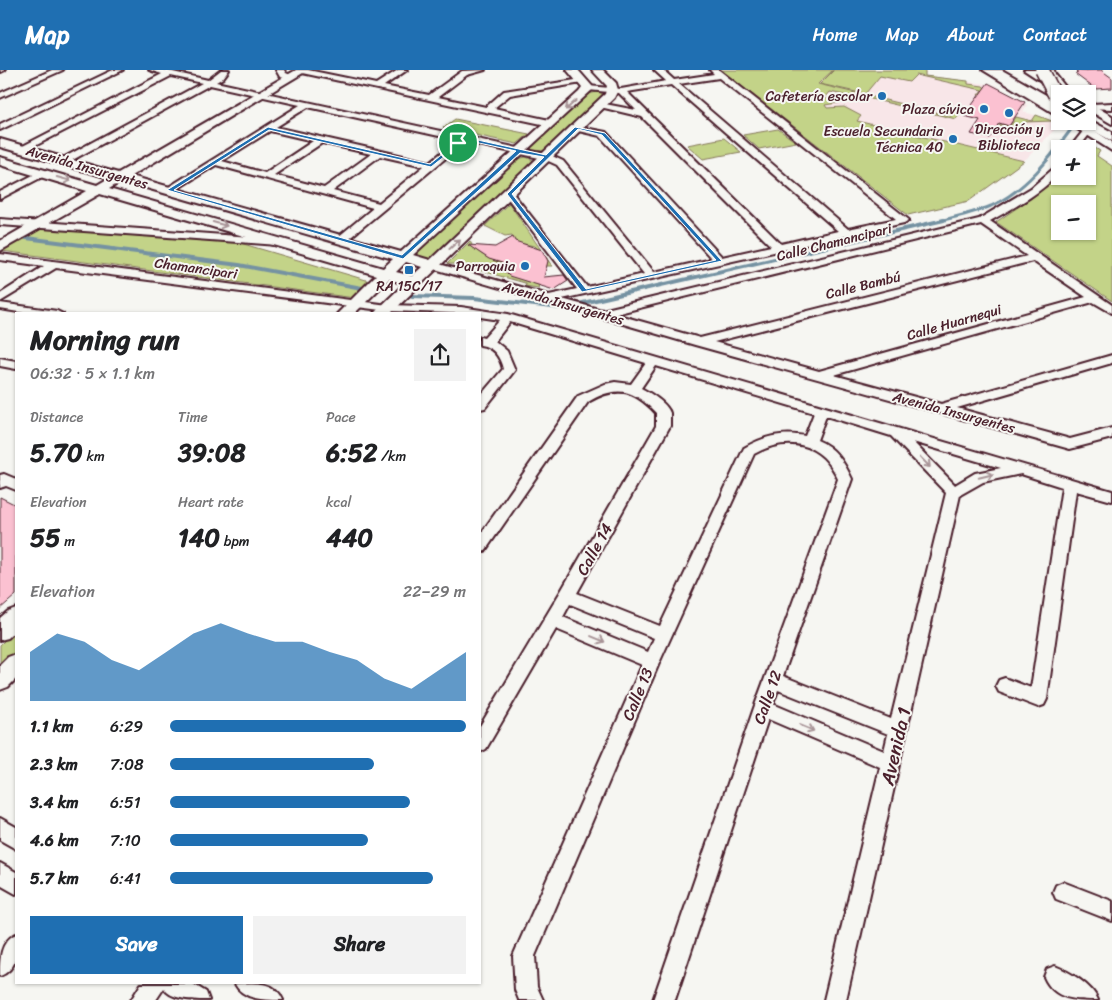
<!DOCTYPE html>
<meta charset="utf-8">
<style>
body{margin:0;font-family:Sriracha,sans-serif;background:#f2f2f2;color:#202124;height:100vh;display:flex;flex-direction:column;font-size:19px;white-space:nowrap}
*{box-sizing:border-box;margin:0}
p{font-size:16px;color:#757577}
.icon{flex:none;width:28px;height:28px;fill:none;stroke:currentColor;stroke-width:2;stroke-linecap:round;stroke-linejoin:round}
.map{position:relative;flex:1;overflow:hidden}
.details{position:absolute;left:15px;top:242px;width:466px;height:672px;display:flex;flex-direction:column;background:#fff;border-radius:0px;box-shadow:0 1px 4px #0004}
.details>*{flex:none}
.tools{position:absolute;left:1051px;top:15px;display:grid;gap:10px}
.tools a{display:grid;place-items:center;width:45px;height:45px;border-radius:0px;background:#fff;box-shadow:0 1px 4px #0004;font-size:25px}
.pin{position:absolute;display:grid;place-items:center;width:42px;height:42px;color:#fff;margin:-21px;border:2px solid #fff;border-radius:50%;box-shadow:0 1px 5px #0007}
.round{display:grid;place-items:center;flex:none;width:52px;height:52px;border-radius:0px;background:#f2f2f2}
.summary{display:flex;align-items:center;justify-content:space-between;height:85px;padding:0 15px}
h1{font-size:28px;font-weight:700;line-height:38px}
.metrics{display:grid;grid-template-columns:repeat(3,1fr);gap:8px;height:85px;padding:5px 15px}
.metrics div{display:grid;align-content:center}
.metrics b{font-size:25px;font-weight:700}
.metrics small{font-size:14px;font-weight:400}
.metrics p{font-size:14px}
.chart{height:140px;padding:10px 15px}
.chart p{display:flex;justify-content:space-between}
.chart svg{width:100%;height:90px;margin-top:5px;fill:#1f6fb2;opacity:.7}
.button{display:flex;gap:10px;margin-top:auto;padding:10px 15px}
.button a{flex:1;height:58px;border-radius:0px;background:#1f6fb2;color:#fff;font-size:20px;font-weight:700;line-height:58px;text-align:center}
.button a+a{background:#f2f2f2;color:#202124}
ul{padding:0 15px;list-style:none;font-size:16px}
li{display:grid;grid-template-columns:80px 60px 1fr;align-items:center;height:38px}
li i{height:12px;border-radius:6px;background:#1f6fb2}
header{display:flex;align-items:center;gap:30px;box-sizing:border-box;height:70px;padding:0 25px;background:#1f6fb2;color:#fff}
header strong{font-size:24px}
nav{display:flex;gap:28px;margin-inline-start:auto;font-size:18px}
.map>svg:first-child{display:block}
.built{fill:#f8e6e8}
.green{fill:#c3d388;stroke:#86795a;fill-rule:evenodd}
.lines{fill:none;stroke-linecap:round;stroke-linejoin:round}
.stream-far1{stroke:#7592a2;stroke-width:3}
.stream{stroke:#7592a2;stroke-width:4}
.building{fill:#fbc1d1;stroke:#4a1f2b}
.street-casing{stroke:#4a1f2b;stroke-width:4}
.secondary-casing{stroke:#4a1f2b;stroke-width:4}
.primary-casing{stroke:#4a1f2b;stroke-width:4}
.street{fill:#f6f6f2;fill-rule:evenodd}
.secondary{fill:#f6f6f2;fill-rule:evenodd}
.primary{fill:#f6f6f2;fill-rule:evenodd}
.primary-bridge-casing{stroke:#4a1f2b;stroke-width:16;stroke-linecap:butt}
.primary-bridge{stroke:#f6f6f2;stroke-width:13}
.oneway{stroke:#a99598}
.route{fill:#1f6fb2;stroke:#fff;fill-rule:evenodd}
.poi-dot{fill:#1f6fb2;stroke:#f6f6f2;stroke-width:2}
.labels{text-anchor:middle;stroke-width:4;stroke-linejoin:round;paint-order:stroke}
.far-poi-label{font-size:14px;fill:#4a1f2b;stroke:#f6f6f2;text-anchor:end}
.far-street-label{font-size:14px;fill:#4a1f2b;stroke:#f6f6f2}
.street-label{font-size:16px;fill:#4a1f2b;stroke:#f6f6f2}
.near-street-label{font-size:19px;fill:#4a1f2b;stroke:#f6f6f2}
</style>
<header>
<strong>Map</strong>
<nav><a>Home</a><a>Map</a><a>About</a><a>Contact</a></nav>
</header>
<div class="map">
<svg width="1112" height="930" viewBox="0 0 1112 930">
<rect width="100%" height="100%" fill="#f6f6f2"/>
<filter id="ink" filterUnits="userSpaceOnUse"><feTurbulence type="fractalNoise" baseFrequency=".02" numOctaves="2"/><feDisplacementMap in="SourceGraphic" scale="10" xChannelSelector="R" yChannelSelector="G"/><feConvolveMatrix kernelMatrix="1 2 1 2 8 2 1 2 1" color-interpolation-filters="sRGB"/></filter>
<g filter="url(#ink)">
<!-- built -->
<path class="built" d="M774,0H926L925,6L995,15L1027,35L1023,42L1047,48L1059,55L1027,88L1011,101L969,131L954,135Z"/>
<!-- green -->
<path class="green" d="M721,0H833L818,14L860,24L857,28L830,22L825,28L844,32L825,35L827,38L844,37L861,46L857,51L1024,91L969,131L908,145Z
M834,0H925V6L968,11V14L983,16L992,23L984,26L978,25L982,20L916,5L909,12L880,6L865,24L820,14Z
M597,22L602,23L603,27L547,81L532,80L531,77L588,24Z
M869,26L951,46L955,40L943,37L944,35L964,39L956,49L871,29Z
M1036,45L1052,51L1025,52L1020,59L1011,60L996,54L1010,56L1016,47L1032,51Z
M455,49L529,64L517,74L443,58Z
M778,59L796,72L759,79L743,65Z
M724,68L741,82L703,89L687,75Z
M1087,73L1100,81L1097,86L1112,96V231L996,152L1036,125L1061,106H1088V79H1083ZM1060,134H1088V161H1060Z
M526,87L533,90L532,93L429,190L413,185L517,89Z
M509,133L552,196H546L547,188L535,176L512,172L510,168L513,167L512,165L505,166L485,156Z
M41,159L240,173L373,212L355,228L2,181Z
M470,171C473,180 487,189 496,191L497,189L509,199L538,214L539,218L524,216L526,215L525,213L457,194H447Z
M16,559V581L0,597V575Z"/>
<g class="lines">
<!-- stream-far1 -->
<path class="stream-far1" d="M939,151C956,147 974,143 991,136C1025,121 1051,87 1072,58"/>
<!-- stream -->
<path class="stream" d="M26,168L239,195L362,218
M412,226L474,228L561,238L944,150"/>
</g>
<!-- building -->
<path class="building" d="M1101,0L1112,8V18L1095,19L1075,4L1078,3L1076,1Z
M988,13L1025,32L1009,56L999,53L990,68L971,64L980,50L964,46Z
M513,167L515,171L542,180L548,191L544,207L564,205L568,211L554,220L509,206L505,202L502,193L489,189L468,175L495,177Z
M0,427L16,435V525L0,539Z"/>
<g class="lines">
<!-- street casing -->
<g class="street-casing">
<path id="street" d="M0,0H5L1,2Z
M52,0H63L0,28V23Z
M113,0H123L0,60V54Z
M149,0H164L208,10L221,0H229L223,8L216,12L550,85L563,91L654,202L712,189L600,66L574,60V56L606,62L722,187L771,176L642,47L596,36L600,33L636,40L619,23L588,20L584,18L588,16L621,19L666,11L654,0H663L674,10L714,4L710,0H719L909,150L904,153L562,229L602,240L979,149L1031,118L1060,93V102C1041,123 1015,137 990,151L1112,235V243L1093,232L834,305L941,334L1112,285V293L957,338L1070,369L1112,358V368L1070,379L695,275L428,197L427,195L432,192L549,225L577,219L506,126L504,124L509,121L512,122L587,217L644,204L557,95L544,89L465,72L346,171L342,172L337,169L338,167L373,138L216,95L172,122L169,123L164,120L300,35L210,15L67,93H61V89L202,13L171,6L25,81H19L17,79L162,4ZM719,8L896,149L848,159L679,14ZM671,15L838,161L781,174L627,22ZM308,37L457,70L430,92L276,57ZM270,61L313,71L265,103L222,91ZM322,73L371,84L324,118L274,105ZM380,86L424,96L379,133L333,121ZM981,154L1027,186L700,268L615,244ZM1033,191L1086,227L819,301L714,272Z
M276,0H284L286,3L295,7L291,9L280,7Z
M299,0H308L376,14L398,0H407L384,16L429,25L462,1L485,0L467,5L438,27L486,37L504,21L582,9L586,11L582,13L510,25L494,38L554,51L555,53L551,56L302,3H299Z
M1112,33V39L1088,38V35L1091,34Z
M1087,59L1091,62L1078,79H1069L1084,60Z
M43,100L48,103L46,105L0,129V122Z
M0,149L278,169L283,172L278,175L0,155Z
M0,184L388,235L461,237L508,244L1112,421V431L1076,421L1047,629L1044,635L1038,637L999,622L996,616L999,610L1005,608L1031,618L1062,417L1021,404L983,412L960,425L846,930H824L880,697L768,649L675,930H653L754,638L838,409C822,372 788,365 754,384L660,591L535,886L537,917L543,930H519L515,920L513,886L642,595L556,559L486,679L480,682V656L561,521L656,356V343C633,319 617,315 588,332L485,481L480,483V465L578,326L605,314L615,312L631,314L646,293L510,252L495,271L507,281L515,300L485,338L480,339V326L503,299C500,287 494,277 480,275V267L484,268L500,250L480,247V244L388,241L56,198L0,232V224L44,196L0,190ZM656,296L814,343L805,366C782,362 764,366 744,378L660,556L577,523L670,356C670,352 670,347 670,343C667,333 650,323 641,318ZM826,346L891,366L946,423L891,649L783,606L852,409C844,392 835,377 817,370ZM913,372L1001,398L975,403L955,415ZM570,534L654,568L648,582L563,547ZM778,620L888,664L884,681L773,634Z
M0,233L57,241L63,244H31L0,239Z
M0,288L16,291V299L0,296Z
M4,404L16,409V420L6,416L0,418V405Z
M0,748L16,757V779L0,770Z
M0,793L16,802V824L0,815Z
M1063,812L1112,831V851L1056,829L1053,822L1056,815Z
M16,864C17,882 19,898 0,906C0,888 0,872 16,864Z
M1055,896C1070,902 1092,915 1098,930C1076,930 1054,930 1044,907L1047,899Z
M141,914H193L206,922L209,930C194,930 170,930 164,918L156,930H131Z
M235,914C253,913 275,910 283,930C265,930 243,930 235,914Z"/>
</g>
<!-- secondary casing -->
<g class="secondary-casing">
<path id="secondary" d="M296,0H308L131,106L401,182L579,22L582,18L567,0H578L592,16L593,18L592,20L413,185L430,190L605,24L607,16L592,0H603L616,13L618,20L614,28L390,244H373L404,214L389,209L354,244H337L376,205L100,124L0,181V171L87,121L0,95V87L97,115L109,108L0,77V69L118,103ZM122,111L393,189L383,198L109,119ZM406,192L422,197L412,206L396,202Z
M983,0H995L1060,39V47Z
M1024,0H1036L1074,24H1061Z
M1088,32L1112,46V54L1088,40Z
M1065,51H1079L1112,72V81Z
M16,538V560L8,568L0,570V548L8,541Z
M16,584V609L8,617L0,620V595L8,587Z"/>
</g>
<!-- primary casing -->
<g class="primary-casing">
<path id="primary" d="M988,0H1002L1060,33V42Z
M1042,0H1054L1055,4L1067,19L1065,22H1057L1043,5Z
M1088,49L1112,62V71L1076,51H1088Z"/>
</g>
<!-- street -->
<use href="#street" class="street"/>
<!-- secondary -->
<use href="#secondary" class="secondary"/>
<!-- primary -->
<use href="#primary" class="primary"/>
<!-- primary-bridge casing -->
<g class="primary-bridge-casing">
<path id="primary-bridge" d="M1042,0L1055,25"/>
</g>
<!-- primary-bridge -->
<use href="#primary-bridge" class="primary-bridge"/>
</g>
<!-- one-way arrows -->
<defs><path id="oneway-shaft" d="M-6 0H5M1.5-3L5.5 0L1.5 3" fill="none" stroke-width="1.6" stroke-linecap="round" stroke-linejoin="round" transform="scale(1.25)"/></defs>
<g class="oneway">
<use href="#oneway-shaft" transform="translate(571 35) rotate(138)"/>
<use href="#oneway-shaft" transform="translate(64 109) rotate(15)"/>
<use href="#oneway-shaft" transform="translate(220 154) rotate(16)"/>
<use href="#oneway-shaft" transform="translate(455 174) rotate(-42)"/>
<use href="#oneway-shaft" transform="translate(925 392) rotate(46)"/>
<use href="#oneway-shaft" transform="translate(986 406) rotate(-14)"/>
<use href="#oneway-shaft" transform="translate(598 569) rotate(23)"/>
<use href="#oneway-shaft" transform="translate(807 658) rotate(23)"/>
</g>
</g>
<!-- route -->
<path class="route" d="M268,57L430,94L464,67L546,85L575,57L605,63L722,191L582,222L507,124L544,87L520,83L403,189L167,120ZM578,59L602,65L716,190L586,219L512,124ZM269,60L431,97L465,70L516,81L402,185L174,120Z"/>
<!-- markers -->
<g class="poi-dot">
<circle cx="882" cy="26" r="5"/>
<circle cx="984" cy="39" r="5"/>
<circle cx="1009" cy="43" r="5"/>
<circle cx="953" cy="69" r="5"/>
<circle cx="525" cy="196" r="5"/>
<rect x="404" y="195" width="10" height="10" rx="2.5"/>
</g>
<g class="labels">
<!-- far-poi labels -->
<g class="far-poi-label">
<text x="872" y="31">Cafetería escolar</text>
<text x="974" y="44">Plaza cívica</text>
<text x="1009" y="64" text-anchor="middle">Dirección y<tspan x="1009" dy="16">Biblioteca</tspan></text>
<text x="943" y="66">Escuela Secundaria<tspan x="943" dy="16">Técnica 40</tspan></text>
<text x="515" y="201">Parroquia</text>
<text x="409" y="221" text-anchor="middle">RA 15C/17</text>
</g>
<!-- far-street labels -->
<g class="far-street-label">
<text transform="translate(87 97) rotate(16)" y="5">Avenida Insurgentes</text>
<text transform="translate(834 172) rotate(-14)" y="5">Calle Chamancipari</text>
<text transform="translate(196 198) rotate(8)" y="5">Chamancipari</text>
<text transform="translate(863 215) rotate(-14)" y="5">Calle Bambú</text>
<text transform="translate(563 233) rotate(16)" y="5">Avenida Insurgentes</text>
<text transform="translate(954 252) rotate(-16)" y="5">Calle Huarnequi</text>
<text transform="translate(954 342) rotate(15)" y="5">Avenida Insurgentes</text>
</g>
<!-- street labels -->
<g class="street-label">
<text transform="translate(594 479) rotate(-61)" y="6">Calle 14</text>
<text transform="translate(637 624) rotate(-67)" y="6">Calle 13</text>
<text transform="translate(767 627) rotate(-71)" y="6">Calle 12</text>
</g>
<!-- near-street labels -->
<g class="near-street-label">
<text transform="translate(895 676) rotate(-77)" y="7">Avenida 1</text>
</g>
</g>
</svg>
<div class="tools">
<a><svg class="icon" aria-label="layers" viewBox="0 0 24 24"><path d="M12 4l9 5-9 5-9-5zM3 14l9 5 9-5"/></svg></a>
<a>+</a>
<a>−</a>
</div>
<div class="pin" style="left:458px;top:73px;background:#1e9e55"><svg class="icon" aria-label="arrive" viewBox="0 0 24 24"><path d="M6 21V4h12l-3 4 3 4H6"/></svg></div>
<section class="details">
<div class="summary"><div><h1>Morning run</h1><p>06:32 · 5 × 1.1 km</p></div><a class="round"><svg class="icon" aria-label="share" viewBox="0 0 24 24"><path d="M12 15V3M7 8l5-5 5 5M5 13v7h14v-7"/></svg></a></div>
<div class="metrics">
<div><p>Distance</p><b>5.70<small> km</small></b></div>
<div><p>Time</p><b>39:08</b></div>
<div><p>Pace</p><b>6:52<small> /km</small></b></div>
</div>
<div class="metrics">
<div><p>Elevation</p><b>55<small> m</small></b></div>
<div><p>Heart rate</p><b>140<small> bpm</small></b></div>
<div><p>kcal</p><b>440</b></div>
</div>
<div class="chart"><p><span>Elevation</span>22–29 m</p>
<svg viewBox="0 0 160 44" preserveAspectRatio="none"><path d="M0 44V20L10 11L20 15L30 24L40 29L50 20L60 11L70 6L80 11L90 15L100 15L110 20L120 24L130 33L140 38L150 29L160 20V44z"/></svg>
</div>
<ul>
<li><b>1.1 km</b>6:29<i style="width:100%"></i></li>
<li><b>2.3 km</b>7:08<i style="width:69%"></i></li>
<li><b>3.4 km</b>6:51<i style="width:81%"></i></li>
<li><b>4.6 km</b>7:10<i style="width:67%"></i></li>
<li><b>5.7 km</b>6:41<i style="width:89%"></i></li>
</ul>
<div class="button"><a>Save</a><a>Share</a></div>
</section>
</div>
